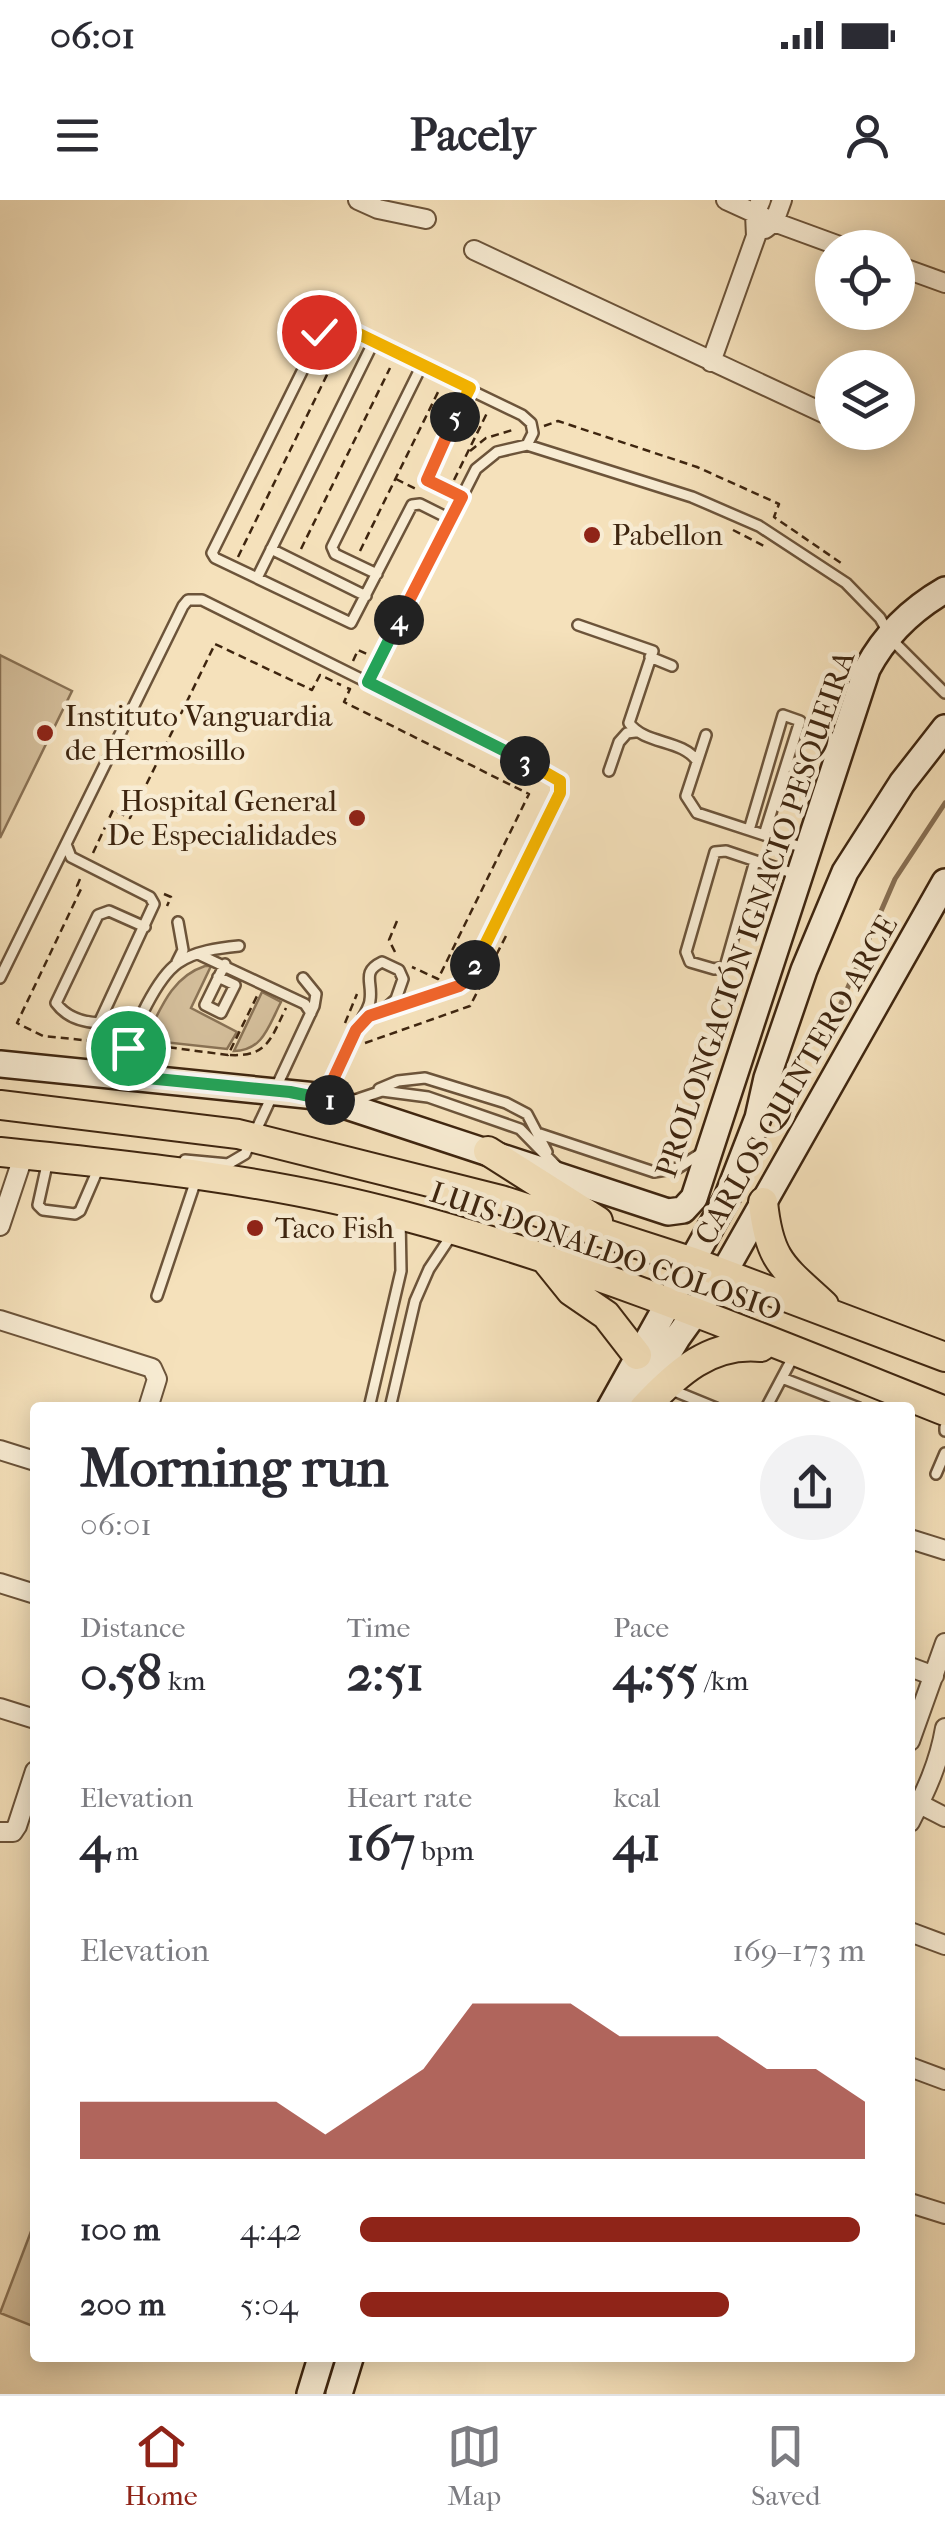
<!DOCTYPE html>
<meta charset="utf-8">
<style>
body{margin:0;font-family:"IM FELL French Canon",serif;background:#f2f2f3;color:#2b2b33;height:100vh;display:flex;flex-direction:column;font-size:38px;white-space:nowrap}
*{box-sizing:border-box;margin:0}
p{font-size:32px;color:#7c7c81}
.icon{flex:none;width:55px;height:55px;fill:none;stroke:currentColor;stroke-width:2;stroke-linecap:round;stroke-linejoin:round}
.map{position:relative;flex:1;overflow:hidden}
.side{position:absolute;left:30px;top:1202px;width:885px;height:960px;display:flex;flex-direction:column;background:#fff;border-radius:10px;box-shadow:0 5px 25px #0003}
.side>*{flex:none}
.controls{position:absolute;left:815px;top:30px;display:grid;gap:20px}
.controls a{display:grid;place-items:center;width:100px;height:100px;border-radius:50%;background:#fff;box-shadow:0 5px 25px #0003;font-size:50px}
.pin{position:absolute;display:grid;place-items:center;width:85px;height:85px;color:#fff;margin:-42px;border:5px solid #fff;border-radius:50%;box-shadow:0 2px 10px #0007}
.km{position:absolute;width:50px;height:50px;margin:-25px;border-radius:50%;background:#222;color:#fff;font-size:28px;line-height:50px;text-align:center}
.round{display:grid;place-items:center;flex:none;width:105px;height:105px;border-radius:52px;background:#f2f2f3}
.overview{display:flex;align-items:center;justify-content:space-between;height:170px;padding:0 50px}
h1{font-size:55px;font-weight:700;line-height:75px}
.stats{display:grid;grid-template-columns:repeat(3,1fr);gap:15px;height:170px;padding:10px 50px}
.stats div{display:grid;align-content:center}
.stats b{font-size:50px;font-weight:700}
.stats small{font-size:28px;font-weight:400}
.stats p{font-size:28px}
.chart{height:280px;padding:20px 50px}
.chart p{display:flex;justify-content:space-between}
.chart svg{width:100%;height:180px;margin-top:10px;fill:#8f2418;opacity:.7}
ul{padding:0 50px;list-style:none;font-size:32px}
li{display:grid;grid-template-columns:160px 120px 1fr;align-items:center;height:75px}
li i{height:25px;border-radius:12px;background:#8f2418}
.status{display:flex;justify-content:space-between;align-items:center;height:70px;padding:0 50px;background:#fff;direction:ltr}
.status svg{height:28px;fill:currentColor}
header{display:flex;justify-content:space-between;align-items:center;height:130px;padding:0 50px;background:#fff;font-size:45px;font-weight:700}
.tab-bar{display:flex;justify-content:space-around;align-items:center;height:140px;border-top:2px solid #e1e1e2;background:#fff;font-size:28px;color:#7c7c81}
.tab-bar a{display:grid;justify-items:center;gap:5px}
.tab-bar .selected{color:#8f2418}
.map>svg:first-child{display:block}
.green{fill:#d6c19e;stroke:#8a7356;stroke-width:2.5}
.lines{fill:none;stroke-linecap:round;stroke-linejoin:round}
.stream{stroke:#876f53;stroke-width:5}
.lane-casing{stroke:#6c543a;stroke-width:14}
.street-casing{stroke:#6c543a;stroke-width:22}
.secondary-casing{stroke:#3e250f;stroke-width:30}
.primary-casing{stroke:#3e250f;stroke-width:32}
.path{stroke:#3e250f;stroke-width:2.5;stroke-dasharray:8 5;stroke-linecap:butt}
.lane{stroke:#f8ecd3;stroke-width:9}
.street{stroke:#f8ecd3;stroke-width:18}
.secondary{stroke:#f8ecd3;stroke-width:25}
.primary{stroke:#f5e1bb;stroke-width:28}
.split-1-casing{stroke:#fff;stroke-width:20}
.split-2-casing{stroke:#fff;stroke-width:20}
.split-3-casing{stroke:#fff;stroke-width:20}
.split-4-casing{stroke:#fff;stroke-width:20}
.split-5-casing{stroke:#fff;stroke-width:20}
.split-6-casing{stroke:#fff;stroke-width:20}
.split-1{stroke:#22a559;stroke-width:12}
.split-2{stroke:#f0652b;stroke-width:12}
.split-3{stroke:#f5b400;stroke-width:12}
.split-4{stroke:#22a559;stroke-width:12}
.split-5{stroke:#f0652b;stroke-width:12}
.split-6{stroke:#f5b400;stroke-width:12}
.poi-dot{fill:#8f2418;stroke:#f8ecd3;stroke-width:4}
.labels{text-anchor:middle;stroke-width:9;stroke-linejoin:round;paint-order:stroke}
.poi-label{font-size:30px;fill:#3e250f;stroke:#f8ecd3;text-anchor:start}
.street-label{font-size:30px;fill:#3e250f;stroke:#f8ecd3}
</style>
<div class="status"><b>06:01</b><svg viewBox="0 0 49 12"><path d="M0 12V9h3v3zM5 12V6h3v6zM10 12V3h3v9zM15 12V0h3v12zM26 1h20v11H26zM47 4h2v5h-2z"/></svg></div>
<header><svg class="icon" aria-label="menu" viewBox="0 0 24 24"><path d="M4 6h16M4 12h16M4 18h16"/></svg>Pacely<svg class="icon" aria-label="person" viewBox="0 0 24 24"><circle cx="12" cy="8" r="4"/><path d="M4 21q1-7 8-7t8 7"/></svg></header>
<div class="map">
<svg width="945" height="2194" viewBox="0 0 945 2194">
<rect width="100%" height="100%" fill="#f5e1bb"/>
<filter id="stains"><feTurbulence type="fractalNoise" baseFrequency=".002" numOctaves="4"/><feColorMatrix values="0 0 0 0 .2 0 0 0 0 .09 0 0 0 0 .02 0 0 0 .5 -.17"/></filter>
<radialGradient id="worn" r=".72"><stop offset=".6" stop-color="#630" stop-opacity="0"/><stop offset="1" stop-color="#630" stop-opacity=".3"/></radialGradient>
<!-- green -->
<path class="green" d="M0,455L72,491L0,638Z
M205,766H211L191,808L237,832L227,849L145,840C160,810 171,777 205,766Z
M262,792L281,802C269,825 263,851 234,851Z
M35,2021V2127L0,2113Z"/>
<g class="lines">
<!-- stream -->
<path class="stream" d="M835,817L895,679L945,603"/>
<!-- lane casing -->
<g class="lane-casing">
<path id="lane" d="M462,297L429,282L427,276L470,189
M450,319L420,304L412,305L351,423L215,358L212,353L327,121L522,215L531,223L533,233L527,245
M271,349L366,396
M377,374L335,354L332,347L422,165
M257,378L374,141
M578,425L653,451L629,523C645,545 682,539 697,561
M650,457L672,466
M368,482L476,269L497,252L527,245L692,297L759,326L846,383L880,418L893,441L945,493
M706,535L686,596L697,613L804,648
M609,571L619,542L627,533L635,532
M749,630L783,515L800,521L764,635
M66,644L71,657L150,697L154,704L99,823C82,822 66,817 56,803L98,715L109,711L145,727
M755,661L725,767L714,769L690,762L686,752L715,652L726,651L795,674
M200,755L305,804L311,813
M177,762L183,750L178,722
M218,777L235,785L221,813L205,805L225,764
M0,778L183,406L188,400H202L554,575L562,587L467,781L369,816L356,831L330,886L332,896
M363,817C365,814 370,804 370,800C373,782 361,772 382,762L399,770L403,779L396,799L385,809
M116,874C129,844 152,781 178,763C195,751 219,748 239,746
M379,889L398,881L425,878L506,903L527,914L547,952
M349,902L382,891L428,897L520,929L559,969
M540,934L654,972L678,968L703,952
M48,960L38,1005L43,1010L75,1014L80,1011L99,967
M185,960L228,964L245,954L314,806L316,794L303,778
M157,1096L196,980
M782,1178L859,1208
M672,1190L716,1208
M369,1208L401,1071L400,1017
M390,1208L415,1101L429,1069L453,1033
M766,1208L793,1157
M945,1227V1231
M936,1274L945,1253"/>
</g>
<!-- street casing -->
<g class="street-casing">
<path id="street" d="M358,0L378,9L426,19
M726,0L774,22L845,48
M765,29L774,22L782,0
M474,50L832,217
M898,66L945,83
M711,162L756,36L755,14L761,0
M0,1026L24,954
M0,1120L152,1168L157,1179L148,1208
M0,1250L35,1261
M910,1339L945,1350
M0,1383L35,1394
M910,1467L934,1476
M0,1508L35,1519
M910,1541L945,1443
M910,1599L945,1617
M910,1622C926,1591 939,1563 945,1528
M0,1632H13L17,1626L35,1571
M910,1732L945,1745
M910,1867L945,1880
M910,2003L945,2014"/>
</g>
<!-- secondary casing -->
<g class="secondary-casing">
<path id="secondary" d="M0,864L316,896L668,1012L683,1010L694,998L867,469C885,435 912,409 945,390
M610,1208L727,998L758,918L767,878L804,770L845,672L902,583L945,528
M635,1208L677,1138L723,1074L945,682
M310,2194L321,2158
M339,2194L350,2158"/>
</g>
<!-- primary casing -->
<g class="primary-casing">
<path id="primary" d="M0,905L238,934L501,1000L693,1062L945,1157
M488,951L598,1021
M0,952C136,966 272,980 404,1016C589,1065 767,1140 945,1211
M763,1002C769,1061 783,1067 824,1105
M546,1060L571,1091L606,1115L637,1155
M644,1208C677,1173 710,1142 761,1147"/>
</g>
<!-- path -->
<path class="path" d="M544,226L558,221L697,267L779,304L774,317L841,363
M470,251L486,238L516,229
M396,279L416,289
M454,280L488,211
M733,330L766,347
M301,349L390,168
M360,351L440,188
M238,357L342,144
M353,461L358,450L367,454
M347,488L350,489L344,502L529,594L438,779L412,767
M93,653L113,610L130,618L215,444L312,490L320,475L341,485
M80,679L77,686L81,689L17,823L43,836L112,843
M164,694L171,697L167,706
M395,752L389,740L397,721
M345,823L357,794
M365,843L470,806L507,734
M143,844L228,855L257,796
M230,855C268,857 271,838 286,808"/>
<!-- lane -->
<use href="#lane" class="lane"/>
<!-- street -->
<use href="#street" class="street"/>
<!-- secondary -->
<use href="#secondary" class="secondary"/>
<!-- primary -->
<use href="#primary" class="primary"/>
</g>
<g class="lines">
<!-- split-1 casing -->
<g class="split-1-casing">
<path id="split-1" d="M128,848L116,875L290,892L330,900"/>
</g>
<!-- split-2 casing -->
<g class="split-2-casing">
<path id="split-2" d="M330,900L345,904L332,897L330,886L356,830L369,816L459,786L466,781L475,765"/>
</g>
<!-- split-3 casing -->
<g class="split-3-casing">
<path id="split-3" d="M475,765L560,593V581L525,561"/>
</g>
<!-- split-4 casing -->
<g class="split-4-casing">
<path id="split-4" d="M399,420L368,482L525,561"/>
</g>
<!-- split-5 casing -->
<g class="split-5-casing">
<path id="split-5" d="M399,420L462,297L427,280L455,217"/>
</g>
<!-- split-6 casing -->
<g class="split-6-casing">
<path id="split-6" d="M319,132L324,122L330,120L470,188L455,217"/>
</g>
<!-- split-1 -->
<use href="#split-1" class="split-1"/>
<!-- split-2 -->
<use href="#split-2" class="split-2"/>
<!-- split-3 -->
<use href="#split-3" class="split-3"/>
<!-- split-4 -->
<use href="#split-4" class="split-4"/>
<!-- split-5 -->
<use href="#split-5" class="split-5"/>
<!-- split-6 -->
<use href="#split-6" class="split-6"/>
</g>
<!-- markers -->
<g class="poi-dot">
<circle cx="592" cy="335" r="10"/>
<circle cx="45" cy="533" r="10"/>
<circle cx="357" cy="618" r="10"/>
<circle cx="255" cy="1028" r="10"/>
</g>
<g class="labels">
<!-- poi labels -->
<g class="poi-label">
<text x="612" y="345">Pabellon</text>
<text x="65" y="526">Instituto Vanguardia<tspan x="65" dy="34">de Hermosillo</tspan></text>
<text x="337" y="611" text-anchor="end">Hospital General<tspan x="337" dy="34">De Especialidades</tspan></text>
<text x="275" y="1038">Taco Fish</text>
</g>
<!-- street labels -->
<g class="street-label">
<text transform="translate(755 714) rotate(-71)" y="10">PROLONGACIÓN IGNACIO PESQUEIRA</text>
<text transform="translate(796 880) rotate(-60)" y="10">CARLOS QUINTERO ARCE</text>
<text transform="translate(606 1051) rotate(19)" y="10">LUIS DONALDO COLOSIO</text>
</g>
</g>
<rect width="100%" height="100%" filter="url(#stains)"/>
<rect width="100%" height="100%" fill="url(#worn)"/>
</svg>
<div class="controls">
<a><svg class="icon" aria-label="locate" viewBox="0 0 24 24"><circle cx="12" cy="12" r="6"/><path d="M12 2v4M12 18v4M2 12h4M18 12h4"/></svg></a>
<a><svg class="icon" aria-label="layers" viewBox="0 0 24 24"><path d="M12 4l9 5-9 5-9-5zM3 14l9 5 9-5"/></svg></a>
</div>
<div class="pin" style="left:128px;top:848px;background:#1e9e55"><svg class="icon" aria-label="arrive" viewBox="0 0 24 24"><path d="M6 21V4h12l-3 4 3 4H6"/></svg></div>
<div class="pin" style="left:319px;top:132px;background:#d93025"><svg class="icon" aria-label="check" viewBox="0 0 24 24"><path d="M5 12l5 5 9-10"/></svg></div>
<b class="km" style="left:330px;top:900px">1</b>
<b class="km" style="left:475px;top:765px">2</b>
<b class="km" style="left:525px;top:561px">3</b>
<b class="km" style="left:399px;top:420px">4</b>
<b class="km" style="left:455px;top:217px">5</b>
<section class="side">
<div class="overview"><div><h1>Morning run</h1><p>06:01</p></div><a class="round"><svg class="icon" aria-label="share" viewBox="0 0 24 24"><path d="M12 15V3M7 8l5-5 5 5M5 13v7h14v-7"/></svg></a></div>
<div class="stats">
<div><p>Distance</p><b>0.58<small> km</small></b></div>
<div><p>Time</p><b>2:51</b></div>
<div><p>Pace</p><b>4:55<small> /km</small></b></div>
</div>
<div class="stats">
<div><p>Elevation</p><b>4<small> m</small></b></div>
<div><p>Heart rate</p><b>167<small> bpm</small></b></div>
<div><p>kcal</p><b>41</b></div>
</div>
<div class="chart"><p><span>Elevation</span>169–173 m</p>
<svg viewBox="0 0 160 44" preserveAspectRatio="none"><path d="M0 44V30L10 30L20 30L30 30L40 30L50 38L60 30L70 22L80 6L90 6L100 6L110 14L120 14L130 14L140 22L150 22L160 30V44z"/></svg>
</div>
<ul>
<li><b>100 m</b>4:42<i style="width:99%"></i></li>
<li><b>200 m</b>5:04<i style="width:73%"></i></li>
</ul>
</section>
</div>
<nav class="tab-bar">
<a class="selected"><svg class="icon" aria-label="home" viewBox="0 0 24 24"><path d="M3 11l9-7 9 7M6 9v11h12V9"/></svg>Home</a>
<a><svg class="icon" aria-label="map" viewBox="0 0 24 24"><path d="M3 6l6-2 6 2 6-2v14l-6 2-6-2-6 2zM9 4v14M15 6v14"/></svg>Map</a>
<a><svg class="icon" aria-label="saved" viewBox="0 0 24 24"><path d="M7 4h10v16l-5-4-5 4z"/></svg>Saved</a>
</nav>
